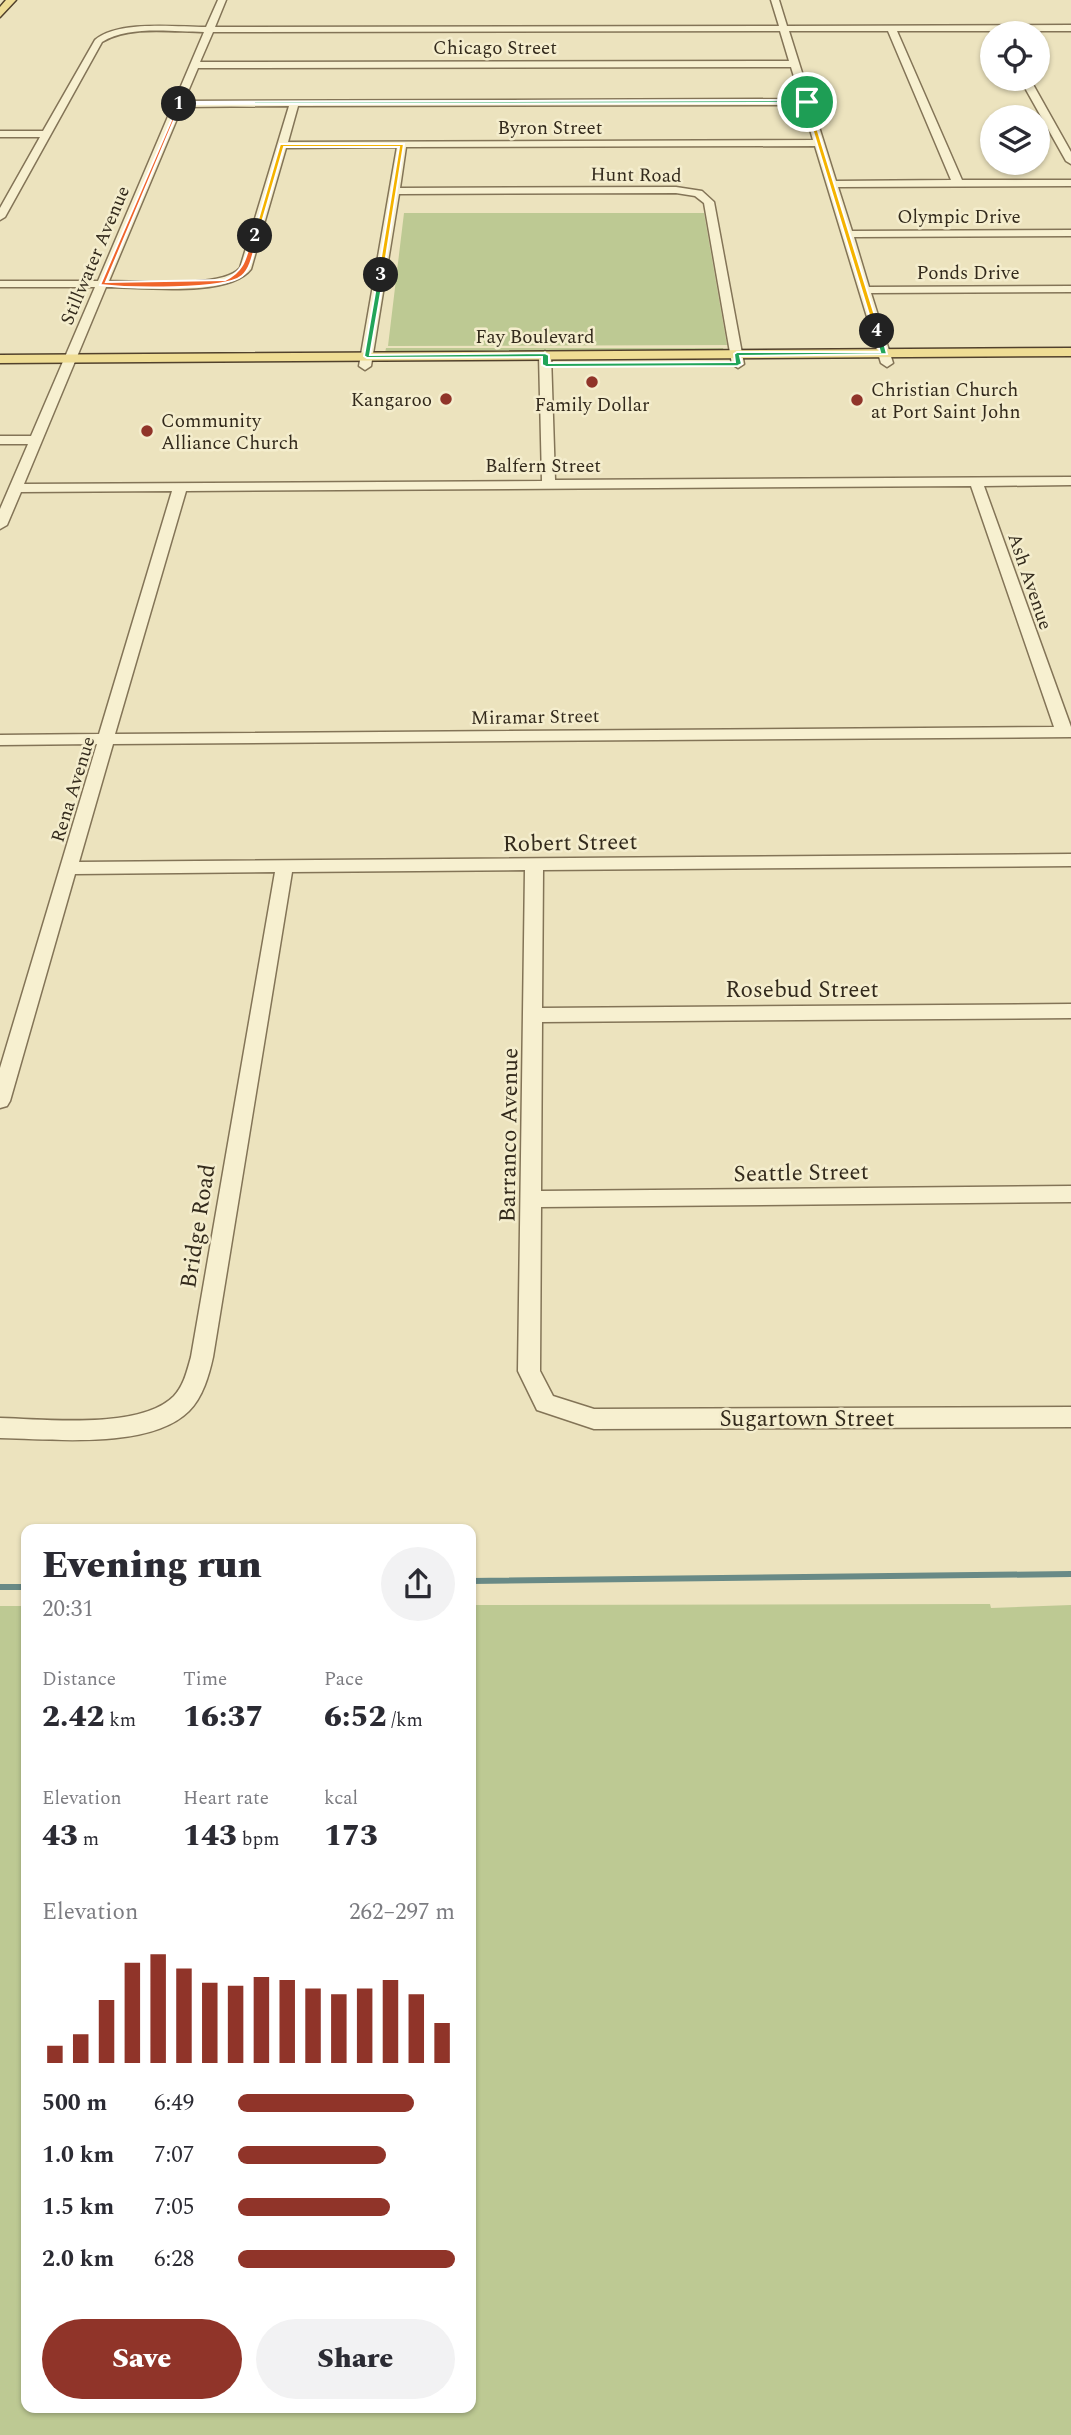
<!DOCTYPE html>
<meta charset="utf-8">
<style>
body{margin:0;font-family:Spectral,serif;background:#f2f2f3;color:#2b2b33;height:100vh;display:flex;flex-direction:column;font-size:26px;white-space:nowrap}
*{box-sizing:border-box;margin:0}
p{font-size:23px;color:#7c7c81}
.icon{flex:none;width:38px;height:38px;fill:none;stroke:currentColor;stroke-width:2;stroke-linecap:round;stroke-linejoin:round}
.map{position:relative;flex:1;overflow:hidden}
.side{position:absolute;left:21px;top:1524px;width:455px;height:889px;display:flex;flex-direction:column;background:#fff;border-radius:14px;box-shadow:0 2px 5px #0004}
.side>*{flex:none}
.tools{position:absolute;left:980px;top:21px;display:grid;gap:14px}
.tools a{display:grid;place-items:center;width:70px;height:70px;border-radius:50%;background:#fff;box-shadow:0 2px 5px #0004;font-size:35px}
.pin{position:absolute;display:grid;place-items:center;width:60px;height:60px;color:#fff;margin:-30px;border:4px solid #fff;border-radius:50%;box-shadow:0 2px 7px #0007}
.km{position:absolute;width:35px;height:35px;margin:-18px;border-radius:50%;background:#222;color:#fff;font-size:19px;line-height:35px;text-align:center}
.round{display:grid;place-items:center;flex:none;width:74px;height:74px;border-radius:37px;background:#f2f2f3}
.head{display:flex;align-items:center;justify-content:space-between;height:119px;padding:0 21px}
h1{font-size:38px;font-weight:800;line-height:52px}
.figures{display:grid;grid-template-columns:repeat(3,1fr);gap:10px;height:119px;padding:7px 21px}
.figures div{display:grid;align-content:center}
.figures b{font-size:30px;font-weight:800}
.figures small{font-size:19px;font-weight:400}
.figures p{font-size:19px}
.chart{height:196px;padding:14px 21px}
.chart p{display:flex;justify-content:space-between}
.chart svg{width:100%;height:126px;margin-top:7px;stroke:#903429;stroke-width:6}
.cta{display:flex;gap:14px;margin-top:auto;padding:14px 21px}
.cta a{flex:1;height:80px;border-radius:42px;background:#903429;color:#fff;font-size:28px;font-weight:800;line-height:80px;text-align:center}
.cta a+a{background:#f2f2f3;color:#2b2b33}
ul{padding:0 21px;list-style:none;font-size:23px}
li{display:grid;grid-template-columns:112px 84px 1fr;align-items:center;height:52px}
li i{height:18px;border-radius:9px;background:#903429}
.map>svg:first-child{display:block}
.green{fill:#bdc993}
.lines{fill:none;stroke-linecap:round;stroke-linejoin:round}
.stream{stroke:#698a86;stroke-width:6}
.minor-casing{stroke:#837457;stroke-width:3}
.major-casing{stroke:#51412c;stroke-width:3}
.minor{fill:#f7f0d0;fill-rule:evenodd}
.major{fill:#efdd95;fill-rule:evenodd}
.split-1{fill:#22a559;stroke:#fff;stroke-width:2}
.split-2{fill:#f0652b;stroke:#fff;stroke-width:2}
.split-3{fill:#f5b400;stroke:#fff;stroke-width:2}
.split-4{fill:#22a559;stroke:#fff;stroke-width:2}
.split-5{fill:#f5b400;stroke:#fff;stroke-width:2}
.poi-dot{fill:#903429;stroke:#f4edcd;stroke-width:2.5}
.labels{text-anchor:middle;stroke-width:5;stroke-linejoin:round;paint-order:stroke}
.far-street-label{font-size:19px;fill:#332a1c;stroke:#f4edcd}
.far-poi-label{font-size:19px;fill:#332a1c;stroke:#f4edcd;text-anchor:start}
.street-label{font-size:23px;fill:#332a1c;stroke:#f4edcd}
</style>
<div class="map">
<svg width="1071" height="2435" viewBox="0 0 1071 2435">
<rect width="100%" height="100%" fill="#ece3be"/>
<!-- green -->
<path class="green" d="M404,213H704L727,345L388,346Z
M386,348H723L724,351L385,353Z
M990,1604L991,1608L1071,1605V2435H0V1606H26V2408H471V1605Z"/>
<g class="lines">
<!-- stream -->
<path class="stream" d="M471,1581L1071,1574
M0,1587H26"/>
<!-- minor casing -->
<g class="minor-casing">
<path id="minor" d="M218,0H226L215,27L779,26L771,0H779L787,26L1071,25V31H897L962,180H1071V186L838,187L852,231L1071,230V236L854,237L869,287L1071,286V292L871,293L893,363L887,367L881,363L815,146L406,147L400,188L676,187L702,191L714,202L744,364L738,368L732,364L704,203L695,196L676,193L399,194L371,366L365,370L359,366L397,147L286,148L251,269C229,298 141,287 106,287L24,484L542,481L539,355L545,351L551,355L555,480L1071,477V485L984,486L1071,727V737L113,744L79,862L1071,854V866L543,870L542,1008L1071,1004V1018L542,1022L541,1191L1071,1186V1202L541,1207L540,1371L553,1396L594,1409L1071,1407V1427L594,1429L537,1410L518,1371L525,870L292,872L213,1357C209,1375 203,1397 189,1411C150,1450 51,1439 0,1438V1418C44,1419 141,1430 174,1396C184,1385 187,1371 191,1357L275,872L75,874L10,1101L7,1106L0,1108V1068L97,744L0,745V735L99,734L172,491L21,492L7,525L0,529V509L28,444H0V436H31L95,287H0V281H98L204,32C173,32 129,25 102,42L5,217L0,220V208L40,137H0V131H43L95,40C118,20 176,27 206,27ZM780,31L789,61L200,62L213,32ZM789,31H888L951,180L836,181ZM791,67L801,99L184,101L198,68ZM803,105L813,140L288,142L298,106ZM289,106L240,268C222,289 137,281 109,281L182,107ZM971,486L1054,727L115,734L186,491Z
M1020,79H1030L1071,152V164L1066,161Z"/>
</g>
<!-- major casing -->
<g class="major-casing">
<path id="major" d="M6,0H16L0,17V7Z
M1071,348V356L0,363V355Z"/>
</g>
<!-- minor -->
<use href="#minor" class="minor"/>
<!-- major -->
<use href="#major" class="major"/>
</g>
<!-- split-1 -->
<path class="split-1" d="M807,100L809,103L176,104L179,102Z"/>
<!-- split-2 -->
<path class="split-2" d="M179,102L181,104L106,282L225,280C245,271 246,256 252,236L255,234L258,236C254,248 252,268 242,276C224,291 126,288 100,285Z"/>
<!-- split-3 -->
<path class="split-3" d="M280,144H404L383,276L378,275L399,147H284L258,236L253,237Z"/>
<!-- split-4 -->
<path class="split-4" d="M381,273L384,275L370,355L545,353L549,355V363L735,362L734,354L737,352H880L874,331L877,329L881,331L887,354L740,356L742,364L738,366L546,367L542,365V357L367,358L364,356L378,275Z"/>
<!-- split-5 -->
<path class="split-5" d="M807,100L809,102L880,332L874,331L804,102Z"/>
<!-- markers -->
<g class="poi-dot">
<circle cx="592" cy="382" r="7"/>
<circle cx="446" cy="399" r="7"/>
<circle cx="857" cy="400" r="7"/>
<circle cx="147" cy="431" r="7"/>
</g>
<g class="labels">
<!-- far-street labels -->
<g class="far-street-label">
<text x="495" y="54">Chicago Street</text>
<text x="550" y="134">Byron Street</text>
<text transform="translate(636 174) rotate(1)" y="7">Hunt Road</text>
<text x="959" y="223">Olympic Drive</text>
<text transform="translate(94 255) rotate(-67)" y="7">Stillwater Avenue</text>
<text x="968" y="279">Ponds Drive</text>
<text x="535" y="343">Fay Boulevard</text>
<text x="543" y="472">Balfern Street</text>
<text transform="translate(1031 581) rotate(71)" y="7">Ash Avenue</text>
<text transform="translate(535 716) rotate(-1)" y="7">Miramar Street</text>
<text transform="translate(72 789) rotate(-73)" y="7">Rena Avenue</text>
</g>
<!-- far-poi labels -->
<g class="far-poi-label">
<text x="871" y="396">Christian Church<tspan x="871" dy="22">at Port Saint John</tspan></text>
<text x="432" y="406" text-anchor="end">Kangaroo</text>
<text x="592" y="411" text-anchor="middle">Family Dollar</text>
<text x="161" y="427">Community<tspan x="161" dy="22">Alliance Church</tspan></text>
</g>
<!-- street labels -->
<g class="street-label">
<text transform="translate(570 842) rotate(-1)" y="8">Robert Street</text>
<text x="802" y="997">Rosebud Street</text>
<text transform="translate(508 1135) rotate(-89)" y="8">Barranco Avenue</text>
<text transform="translate(801 1172) rotate(-1)" y="8">Seattle Street</text>
<text transform="translate(197 1226) rotate(-81)" y="8">Bridge Road</text>
<text x="807" y="1426">Sugartown Street</text>
</g>
</g>
</svg>
<div class="tools">
<a><svg class="icon" aria-label="locate" viewBox="0 0 24 24"><circle cx="12" cy="12" r="6"/><path d="M12 2v4M12 18v4M2 12h4M18 12h4"/></svg></a>
<a><svg class="icon" aria-label="layers" viewBox="0 0 24 24"><path d="M12 4l9 5-9 5-9-5zM3 14l9 5 9-5"/></svg></a>
</div>
<div class="pin" style="left:807px;top:102px;background:#1e9e55"><svg class="icon" aria-label="arrive" viewBox="0 0 24 24"><path d="M6 21V4h12l-3 4 3 4H6"/></svg></div>
<b class="km" style="left:179px;top:104px">1</b>
<b class="km" style="left:255px;top:236px">2</b>
<b class="km" style="left:381px;top:275px">3</b>
<b class="km" style="left:877px;top:331px">4</b>
<section class="side">
<div class="head"><div><h1>Evening run</h1><p>20:31</p></div><a class="round"><svg class="icon" aria-label="share" viewBox="0 0 24 24"><path d="M12 15V3M7 8l5-5 5 5M5 13v7h14v-7"/></svg></a></div>
<div class="figures">
<div><p>Distance</p><b>2.42<small> km</small></b></div>
<div><p>Time</p><b>16:37</b></div>
<div><p>Pace</p><b>6:52<small> /km</small></b></div>
</div>
<div class="figures">
<div><p>Elevation</p><b>43<small> m</small></b></div>
<div><p>Heart rate</p><b>143<small> bpm</small></b></div>
<div><p>kcal</p><b>173</b></div>
</div>
<div class="chart"><p><span>Elevation</span>262–297 m</p>
<svg viewBox="0 0 160 44" preserveAspectRatio="none"><path d="M5 44V38M15 44V34M25 44V22M35 44V9M45 44V6M55 44V11M65 44V16M75 44V17M85 44V14M95 44V15M105 44V18M115 44V20M125 44V18M135 44V15M145 44V20M155 44V30"/></svg>
</div>
<ul>
<li><b>500 m</b>6:49<i style="width:81%"></i></li>
<li><b>1.0 km</b>7:07<i style="width:68%"></i></li>
<li><b>1.5 km</b>7:05<i style="width:70%"></i></li>
<li><b>2.0 km</b>6:28<i style="width:100%"></i></li>
</ul>
<div class="cta"><a>Save</a><a>Share</a></div>
</section>
</div>
